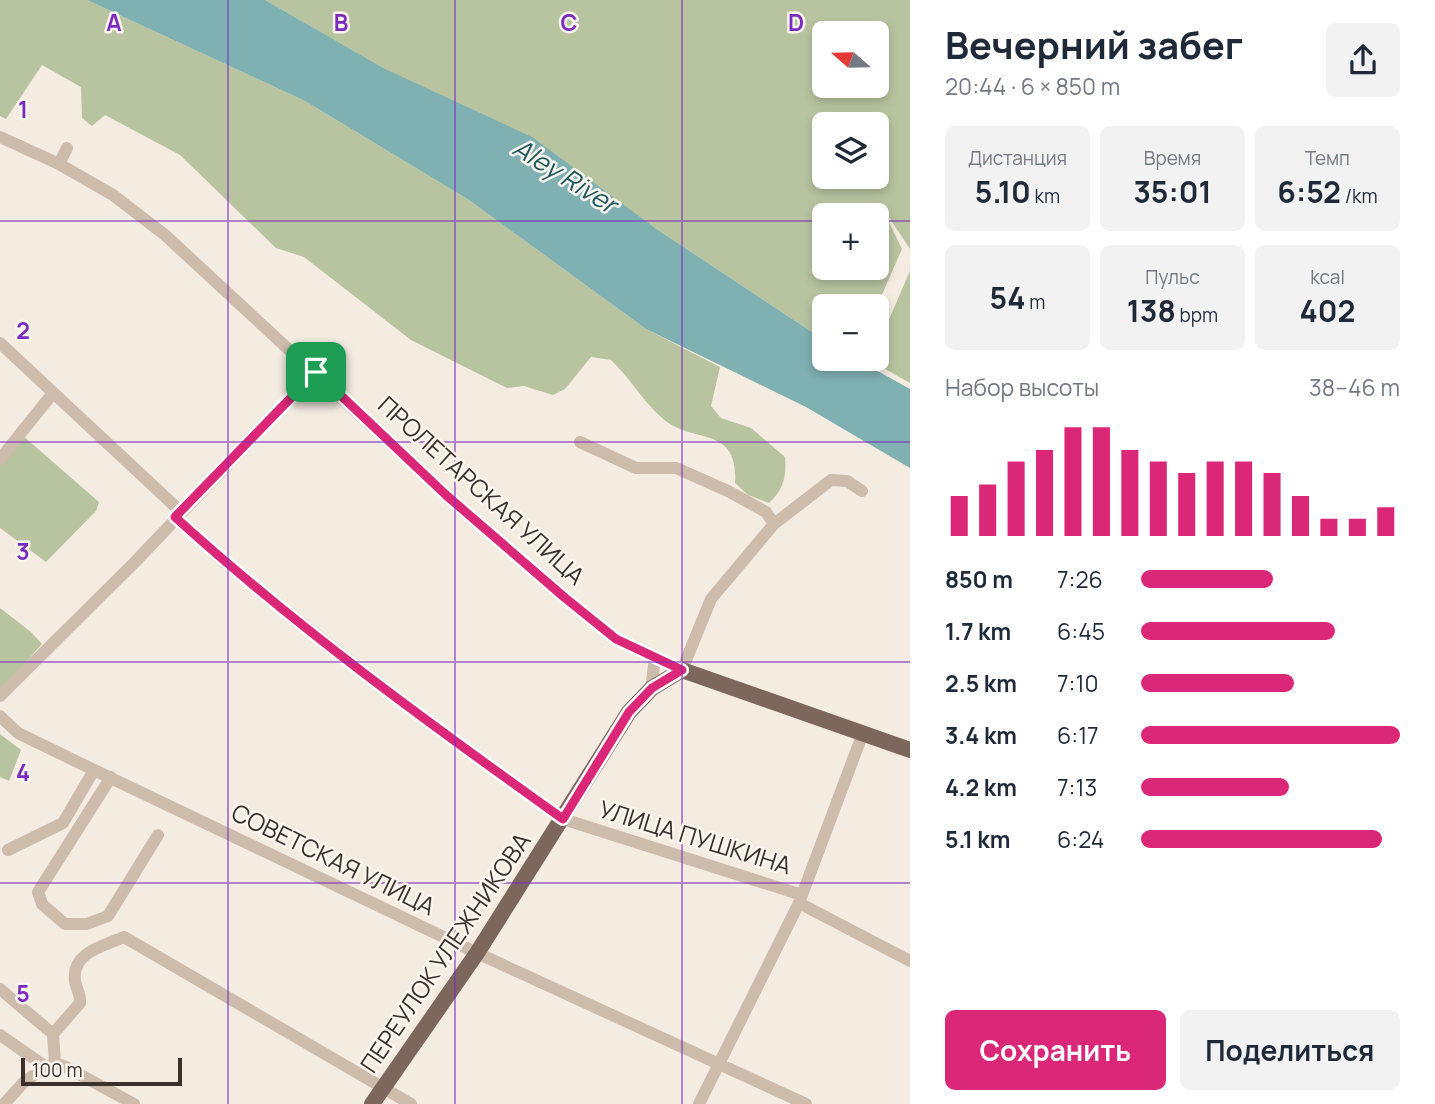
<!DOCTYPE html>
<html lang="ru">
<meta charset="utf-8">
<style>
body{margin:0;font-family:Manrope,sans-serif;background:#f2f2f3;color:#1f2937;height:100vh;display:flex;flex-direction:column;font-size:26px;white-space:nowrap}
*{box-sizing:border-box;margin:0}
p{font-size:23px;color:#747a83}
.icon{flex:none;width:38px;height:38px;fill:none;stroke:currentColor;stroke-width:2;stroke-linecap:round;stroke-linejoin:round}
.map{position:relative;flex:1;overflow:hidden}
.sheet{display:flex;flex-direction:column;background:#fff;width:525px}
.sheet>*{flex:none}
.needle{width:46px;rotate:290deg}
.controls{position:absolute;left:812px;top:21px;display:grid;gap:14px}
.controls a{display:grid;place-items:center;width:77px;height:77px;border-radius:10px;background:#fff;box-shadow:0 4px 10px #0003;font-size:35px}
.scale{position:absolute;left:21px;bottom:18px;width:161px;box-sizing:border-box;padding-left:7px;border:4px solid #3b302b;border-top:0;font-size:19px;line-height:24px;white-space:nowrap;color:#3b302b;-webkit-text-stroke:5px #fbf5ee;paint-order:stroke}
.pin{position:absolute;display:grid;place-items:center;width:60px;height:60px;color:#fff;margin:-30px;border-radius:14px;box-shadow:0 4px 10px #0006}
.round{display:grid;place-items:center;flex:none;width:74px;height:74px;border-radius:10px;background:#f2f2f3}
.headline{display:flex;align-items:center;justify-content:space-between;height:119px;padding:0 35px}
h1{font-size:38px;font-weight:700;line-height:52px}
.metrics{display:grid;grid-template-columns:repeat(3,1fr);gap:10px;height:119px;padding:7px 35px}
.metrics div{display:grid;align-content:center;border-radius:10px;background:#f2f2f3;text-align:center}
.metrics b{font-size:30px;font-weight:700}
.metrics small{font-size:19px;font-weight:400}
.metrics p{font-size:19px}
.chart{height:196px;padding:14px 35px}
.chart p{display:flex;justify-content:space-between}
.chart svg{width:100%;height:126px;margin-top:7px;stroke:#db2777;stroke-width:6}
.button{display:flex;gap:14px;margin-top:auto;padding:14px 35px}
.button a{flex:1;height:80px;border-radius:10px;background:#db2777;color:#fff;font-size:28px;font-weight:700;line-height:80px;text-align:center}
.button a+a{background:#f2f2f3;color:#1f2937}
ul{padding:0 35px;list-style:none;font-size:23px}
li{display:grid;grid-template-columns:112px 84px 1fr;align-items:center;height:52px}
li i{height:18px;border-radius:9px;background:#db2777}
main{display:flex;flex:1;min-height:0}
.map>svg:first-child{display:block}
.green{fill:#b8c4a0;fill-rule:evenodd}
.water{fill:#7fb0b2}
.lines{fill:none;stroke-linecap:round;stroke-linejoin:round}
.minor{stroke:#cdbbac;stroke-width:12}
.major{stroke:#7d675c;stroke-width:16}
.route-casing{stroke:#fff;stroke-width:14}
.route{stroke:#db2777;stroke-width:9}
.grid{fill:none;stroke:#7b2cbf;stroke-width:2;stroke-opacity:0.55}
.labels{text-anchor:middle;stroke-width:5;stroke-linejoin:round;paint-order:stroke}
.street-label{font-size:24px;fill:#3b302b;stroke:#fbf5ee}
.water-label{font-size:26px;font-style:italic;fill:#1f5a5e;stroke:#fbf5ee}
.grid-label{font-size:23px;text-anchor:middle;font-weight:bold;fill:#7b2cbf;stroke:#fbf5ee;stroke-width:5;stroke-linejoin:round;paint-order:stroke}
</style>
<main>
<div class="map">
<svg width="910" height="1104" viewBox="0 0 910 1104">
<rect width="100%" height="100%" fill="#f4ebe1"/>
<!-- green -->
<path class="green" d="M0,0H87L305,101L469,200L646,329L720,367L711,406L721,418L751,428L785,457C787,477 783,490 769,503L748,495L735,483C739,424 692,445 662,418C643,401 629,377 611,360L591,357L565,389L553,395L524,386L507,388L411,340L304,257L276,248L180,155L105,115L92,126L82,118L81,87L42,65L6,119L0,116Z
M265,0H910V249L880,204L902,249L877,306H824V340L655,228ZM824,33H877V86H824ZM824,124H877V177H824ZM824,215H877V268H824Z
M910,271V383L871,361L877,359V347Z
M22,435L99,502L96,511L46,562L0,528V456Z
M0,608L31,632L42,644L0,691Z
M0,734L21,750L9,781L0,777Z"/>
<!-- water -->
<path class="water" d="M87,0H265L383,68L532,137L655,228L824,340V359H856L910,389V468L806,407L646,329L469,200L305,101Z"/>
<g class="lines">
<!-- minor -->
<path class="minor" d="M0,137L59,164L113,195L165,235L446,495L563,597L616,639L682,670L711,599L774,524L831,480L847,481L862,491
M59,164L67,148
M0,343L180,511
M580,442L636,468H676L728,491L766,512L774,524
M0,459L53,393
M175,517L224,562L429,723L563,819L802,895
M651,690L655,658
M0,696L135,562L316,372
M0,716L18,733L94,770L477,953L806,1104
M111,777L38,892L42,904L65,924H87L108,916L158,835
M8,850L63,823L94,770
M799,903L910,961
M0,989L53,1034L55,1063
M53,1034L80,1003C81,994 76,989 75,981C71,952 104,946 124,937L411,1104
M0,1035L46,1067L55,1063L66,1067L134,1104
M4,1104L25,1081L46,1067
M699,1104L799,903L863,733"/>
<!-- major -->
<path class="major" d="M372,1104L477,953L629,712L652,688L682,670L910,750"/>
</g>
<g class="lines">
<!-- route casing -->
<g class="route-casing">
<path id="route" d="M316,372L446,495L564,597L616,639L682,670L652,688L629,712L563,819C430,724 296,627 175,517Z"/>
</g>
<!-- route -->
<use href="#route" class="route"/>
</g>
<!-- grid -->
<path class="grid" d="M228,0V1104M455,0V1104M682,0V1104M0,221H824M877,221H910M0,442H910M0,662H910M0,883H910"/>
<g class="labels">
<!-- street labels -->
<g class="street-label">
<text transform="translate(481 491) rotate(42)" y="8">ПРОЛЕТАРСКАЯ УЛИЦА</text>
<text transform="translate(695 838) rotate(17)" y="8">УЛИЦА ПУШКИНА</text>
<text transform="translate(333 860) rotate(26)" y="8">СОВЕТСКАЯ УЛИЦА</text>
<text transform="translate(446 953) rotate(-56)" y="8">ПЕРЕУЛОК УЛЕЖНИКОВА</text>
</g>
<!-- water labels -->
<g class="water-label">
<text transform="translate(565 176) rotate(32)" y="9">Aley River</text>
</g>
</g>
<g class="grid-label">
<text x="114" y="31">A</text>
<text x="341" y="31">B</text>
<text x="569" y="31">C</text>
<text x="796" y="31">D</text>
<text x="23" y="118">1</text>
<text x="23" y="339">2</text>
<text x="23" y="560">3</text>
<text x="23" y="781">4</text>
<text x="23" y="1002">5</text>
</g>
</svg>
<div class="controls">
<a><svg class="needle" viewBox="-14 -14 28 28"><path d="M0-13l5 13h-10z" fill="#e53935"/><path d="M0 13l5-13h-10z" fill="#747a83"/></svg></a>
<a><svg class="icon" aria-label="layers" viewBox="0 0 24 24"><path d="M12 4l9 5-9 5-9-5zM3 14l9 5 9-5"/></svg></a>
<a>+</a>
<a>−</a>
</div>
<div class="scale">100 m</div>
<div class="pin" style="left:316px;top:372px;background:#1e9e55"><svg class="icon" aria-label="arrive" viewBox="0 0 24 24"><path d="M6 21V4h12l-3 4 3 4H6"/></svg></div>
</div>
<section class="sheet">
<div class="headline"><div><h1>Вечерний забег</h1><p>20:44 · 6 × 850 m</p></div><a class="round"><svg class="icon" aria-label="share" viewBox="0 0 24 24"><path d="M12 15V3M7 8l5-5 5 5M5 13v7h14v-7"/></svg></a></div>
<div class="metrics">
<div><p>Дистанция</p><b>5.10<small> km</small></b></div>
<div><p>Время</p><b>35:01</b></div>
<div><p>Темп</p><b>6:52<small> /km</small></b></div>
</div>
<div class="metrics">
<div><b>54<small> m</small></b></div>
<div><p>Пульс</p><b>138<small> bpm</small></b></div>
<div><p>kcal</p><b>402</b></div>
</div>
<div class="chart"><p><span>Набор высоты</span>38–46 m</p>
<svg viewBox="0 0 160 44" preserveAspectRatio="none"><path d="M5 44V30M15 44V26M25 44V18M35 44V14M45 44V6M55 44V6M65 44V14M75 44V18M85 44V22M95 44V18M105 44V18M115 44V22M125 44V30M135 44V38M145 44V38M155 44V34"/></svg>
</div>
<ul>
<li><b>850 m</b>7:26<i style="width:51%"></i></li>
<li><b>1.7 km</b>6:45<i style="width:75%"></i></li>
<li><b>2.5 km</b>7:10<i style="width:59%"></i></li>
<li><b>3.4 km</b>6:17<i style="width:100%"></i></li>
<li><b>4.2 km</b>7:13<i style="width:57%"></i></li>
<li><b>5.1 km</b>6:24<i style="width:93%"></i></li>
</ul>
<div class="button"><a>Сохранить</a><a>Поделиться</a></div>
</section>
</main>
